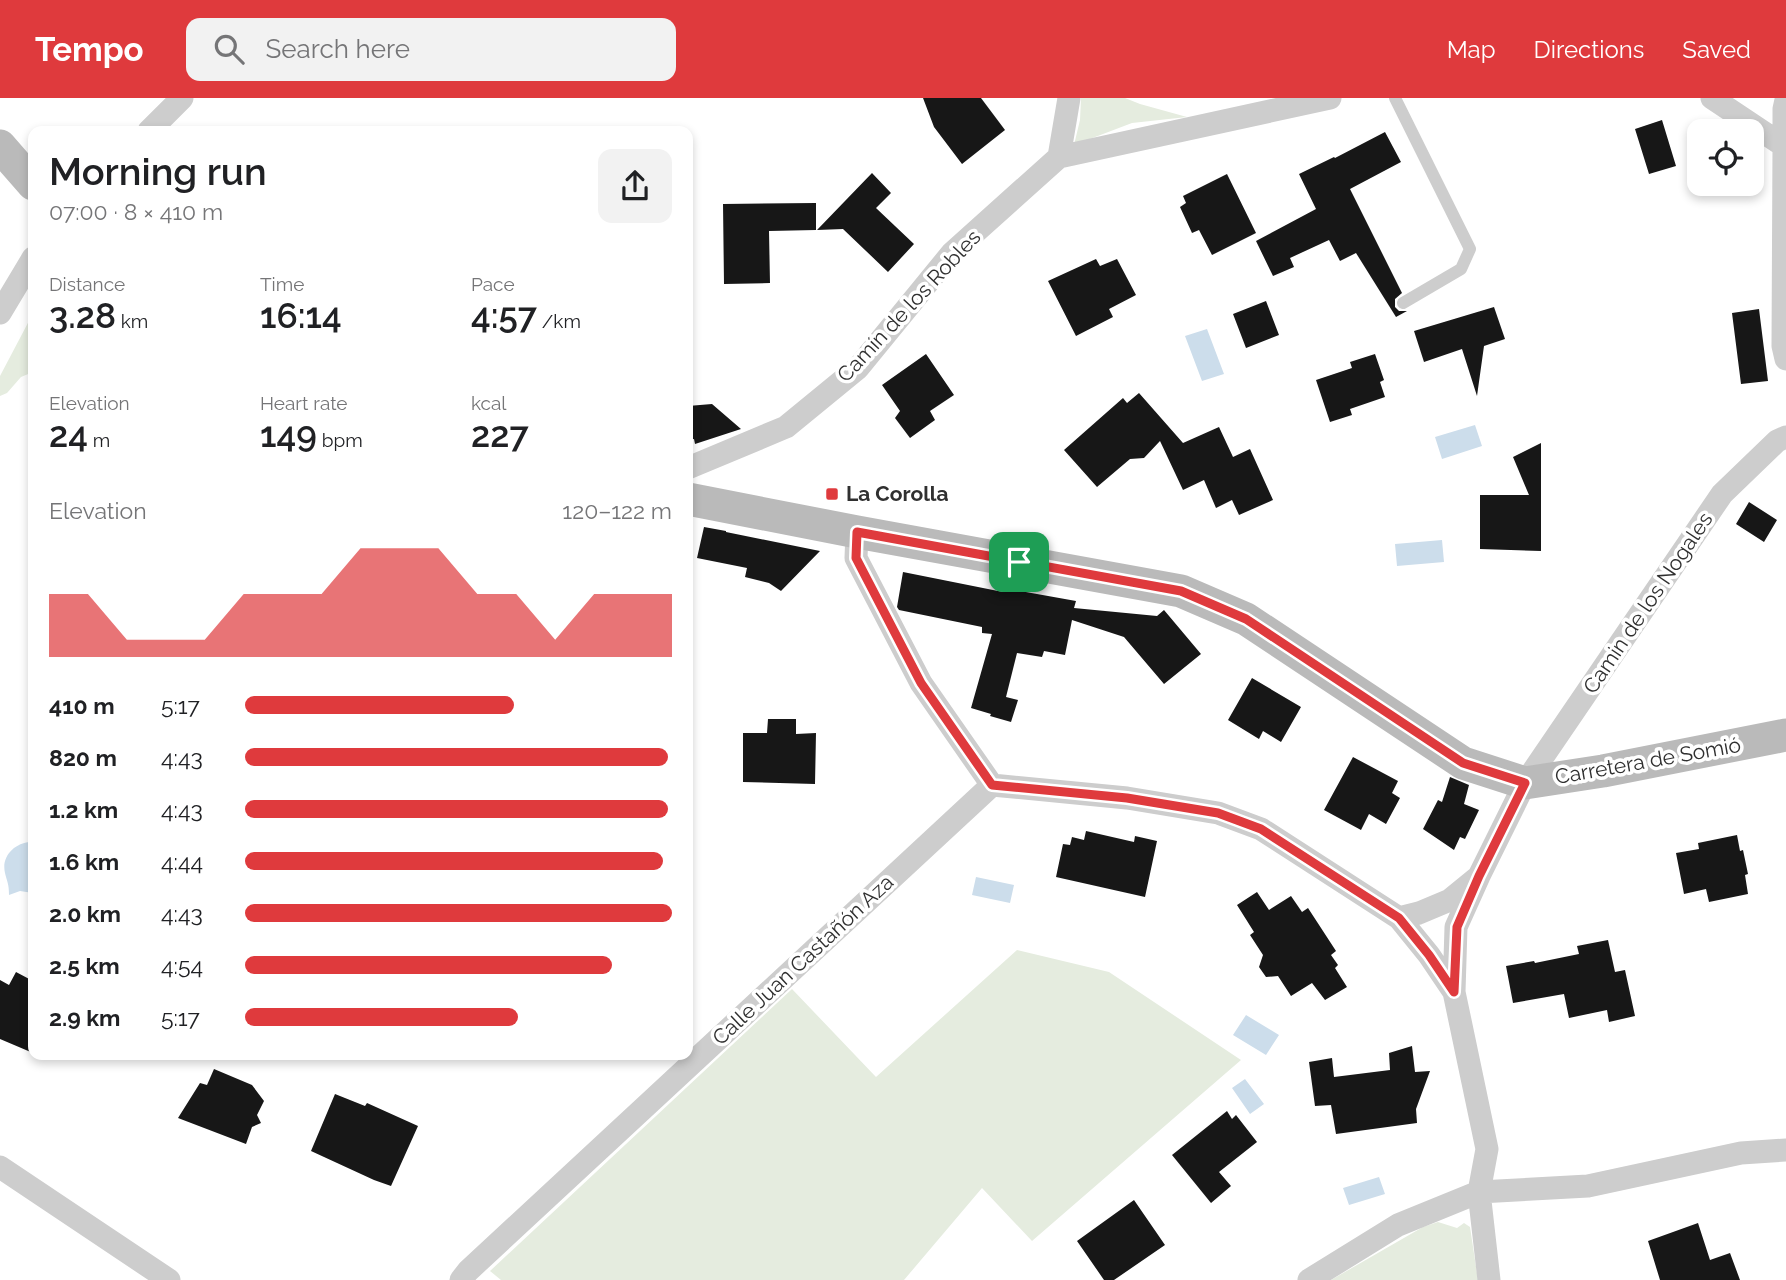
<!DOCTYPE html>
<meta charset="utf-8">
<style>
body{margin:0;font-family:Raleway,sans-serif;background:#f2f2f2;color:#202124;height:100vh;display:flex;flex-direction:column;font-size:26px;white-space:nowrap}
*{box-sizing:border-box;margin:0}
p{font-size:23px;color:#757577}
.icon{flex:none;width:38px;height:38px;fill:none;stroke:currentColor;stroke-width:2;stroke-linecap:round;stroke-linejoin:round}
.map{position:relative;flex:1;overflow:hidden}
.sheet{position:absolute;left:28px;top:28px;width:665px;height:934px;display:flex;flex-direction:column;background:#fff;border-radius:14px;box-shadow:0 4px 10px #0003}
.sheet>*{flex:none}
.controls{position:absolute;left:1687px;top:21px;display:grid;gap:14px}
.controls a{display:grid;place-items:center;width:77px;height:77px;border-radius:14px;background:#fff;box-shadow:0 4px 10px #0003;font-size:35px}
.pin{position:absolute;display:grid;place-items:center;width:60px;height:60px;color:#fff;margin:-30px;border-radius:14px;box-shadow:0 4px 10px #0006}
.round{display:grid;place-items:center;flex:none;width:74px;height:74px;border-radius:14px;background:#f2f2f2}
.overview{display:flex;align-items:center;justify-content:space-between;height:119px;padding:0 21px}
h1{font-size:38px;font-weight:600;line-height:52px}
.figures{display:grid;grid-template-columns:repeat(3,1fr);gap:10px;height:119px;padding:7px 21px}
.figures div{display:grid;align-content:center}
.figures b{font-size:35px;font-weight:600}
.figures small{font-size:19px;font-weight:400}
.figures p{font-size:19px}
.chart{height:196px;padding:14px 21px}
.chart p{display:flex;justify-content:space-between}
.chart svg{width:100%;height:126px;margin-top:7px;fill:#df3a3d;opacity:.7}
ul{padding:0 21px;list-style:none;font-size:23px}
li{display:grid;grid-template-columns:112px 84px 1fr;align-items:center;height:52px}
li i{height:18px;border-radius:9px;background:#df3a3d}
header{display:flex;align-items:center;gap:42px;box-sizing:border-box;height:98px;padding:0 35px;background:#df3a3d;color:#fff}
header strong{font-size:33px}
nav{display:flex;gap:38px;margin-inline-start:auto;font-size:24px}
.search{width:490px;height:63px;background:#f2f2f2;display:flex;align-items:center;gap:18px;box-sizing:border-box;padding:0 24px;border-radius:14px;color:#757577;font-size:26px}
.map>svg:first-child{display:block}
.green{fill:#e5ecdf}
.water{fill:#ccddeb}
.building{fill:#171717}
.lines{fill:none;stroke-linecap:round;stroke-linejoin:round}
.lane{stroke:#cdcdcd;stroke-width:12}
.street{stroke:#cdcdcd;stroke-width:23}
.secondary{stroke:#bababa;stroke-width:33}
.route-casing{stroke:#fff;stroke-width:14}
.route{stroke:#df3a3d;stroke-width:9}
.poi-dot{fill:#df3a3d;stroke:#fff;stroke-width:2.5}
.labels{text-anchor:middle;stroke-width:7;stroke-linejoin:round;paint-order:stroke}
.street-label{font-size:21px;fill:#303030;stroke:#fff}
.poi-label{font-size:21px;font-weight:bold;fill:#303030;stroke:#fff;text-anchor:start}
</style>
<header>
<strong>Tempo</strong>
<div class="search"><svg class="icon" aria-label="search" viewBox="0 0 24 24"><circle cx="10" cy="10" r="6"/><path d="M15 15l6 6"/></svg>Search here</div>
<nav><a>Map</a><a>Directions</a><a>Saved</a></nav>
</header>
<div class="map">
<svg width="1786" height="1182" viewBox="0 0 1786 1182">
<rect width="100%" height="100%" fill="#fff"/>
<!-- green -->
<path class="green" d="M1081,0H1125L1140,6L1187,19L1132,25L1074,47L1080,22Z
M30,221L33,223V274L21,279L7,295L0,298V278Z
M1017,852L1109,874L1241,962L1032,1143L982,1090L904,1182H501L490,1173L792,891L876,979Z
M1438,1124L1457,1130L1464,1125L1470,1129L1478,1182H1331L1423,1129Z"/>
<!-- water -->
<path class="water" d="M1207,231L1224,276L1202,283L1185,238Z
M1475,327L1482,348L1442,361L1435,339Z
M1442,442L1444,464L1397,468L1395,446Z
M30,744L33,747V795L20,793L9,797C9,785 7,784 5,775C1,758 15,745 30,744Z
M976,779L1014,787L1010,805L972,797Z
M1246,917L1279,937L1266,957L1233,937Z
M1245,981L1264,1006L1250,1016L1232,990Z
M1379,1079L1385,1096L1349,1107L1343,1090Z"/>
<!-- building -->
<path class="building" d="M923,0H981L1005,32L962,66L934,29Z
M1662,22L1676,68L1649,76L1635,31Z
M1385,34L1401,64L1350,91L1402,195L1395,201V209L1399,213H1407L1396,219L1356,155L1340,163L1329,142L1290,160L1294,169L1273,178L1256,143L1316,111L1299,76L1334,59L1335,60Z
M872,75L891,95L876,110L914,146L888,174L843,131L817,132Z
M1227,76L1256,135L1212,157L1199,132L1192,135L1180,109L1186,105L1183,98Z
M816,105V132L769,133L770,185L724,186L723,106Z
M1096,161L1100,168L1117,161L1136,197L1109,211L1113,219L1076,238L1048,183Z
M1266,203L1279,237L1246,250L1233,216Z
M1494,209L1505,241L1484,248L1477,298L1462,251L1424,264L1414,233Z
M1759,211L1768,283L1741,286L1732,215Z
M926,256L954,297L930,313L935,322L910,340L895,320L900,313L882,287Z
M1375,256L1384,282L1380,284L1385,299L1350,311L1352,317L1330,324L1316,282L1352,270L1350,264Z
M1139,295L1183,345L1219,329L1233,359L1250,351L1273,402L1239,417L1232,402L1216,410L1204,382L1183,392L1160,343L1144,360L1130,361L1097,389L1064,352L1123,300L1127,305Z
M712,306L741,331L695,346L694,341L688,342V308Z
M1541,345V453L1480,451V397H1529L1513,359Z
M1749,404L1777,422L1764,444L1736,426Z
M704,429L726,433V434L820,453L781,493L769,485L745,479L747,470L697,460Z
M903,474L1003,494L1004,490L1076,503L1074,510L1157,518L1164,512L1201,556L1164,586L1124,539L1072,522L1065,557L1044,553L1042,559L1017,555L1006,599L1018,602L1011,624L990,618L991,616L971,610L992,536L982,535V529L899,512L897,509Z
M1252,580L1301,609L1281,644L1263,633L1259,641L1228,622Z
M768,621H796V636L816,635L815,686L743,684V635H767Z
M1353,659L1398,683L1392,695L1400,700L1386,726L1369,716L1361,732L1324,712Z
M1450,679L1469,687L1464,706L1479,712L1465,741L1460,739L1454,752L1423,731L1438,702L1442,704Z
M1086,733L1134,744L1135,738L1157,743L1145,799L1056,779L1063,746L1070,747L1072,739L1084,742Z
M1737,737L1740,753L1743,752L1748,776L1745,777L1748,796L1709,804L1706,791L1684,796L1676,755L1699,751L1698,745Z
M1257,794L1269,812L1291,798L1302,814L1308,810L1336,853L1331,857L1338,867L1335,870L1347,889L1325,902L1312,885L1291,898L1278,878L1266,879L1259,869L1263,857L1250,837L1254,834L1237,807Z
M1608,842L1615,874L1625,872L1635,918L1609,924L1607,912L1569,920L1564,896L1513,905L1506,868L1534,863L1535,865L1579,856L1577,848Z
M16,874L33,883V955L0,941V882L9,887Z
M1412,948L1415,974L1430,973L1416,1011L1417,1025L1336,1036L1331,1007L1315,1008L1309,964L1332,960L1334,979L1390,972L1389,955Z
M214,971L252,987L264,1003L257,1017L261,1025L252,1029L246,1046L178,1020L200,985L207,987Z
M335,996L365,1008L367,1005L418,1028L391,1088L374,1082L311,1053Z
M1227,1013L1232,1021L1236,1017L1257,1044L1219,1074L1231,1088L1211,1105L1172,1057Z
M1134,1102L1165,1147L1114,1182H1104L1077,1143Z
M1698,1125L1710,1162L1730,1155L1740,1182H1660L1648,1143Z"/>
<g class="lines">
<!-- lane -->
<path class="lane" d="M1395,0L1470,151L1461,171L1403,205"/>
<!-- street -->
<path class="street" d="M1712,0L1784,48L1783,248L1786,261
M149,33L182,0
M1784,48V11L1786,2
M1059,59L1069,0
M0,215L33,160
M688,370L786,329L858,270L952,155L1059,59L1330,0
M857,434L856,460L921,585L992,687L1127,700L1218,715L1261,731L1399,820L1429,857L1454,894
M1399,820L1419,815L1450,802L1477,780
M0,1069L169,1182
M461,1182L468,1173L992,687
M1309,1182L1398,1127L1479,1094L1588,1088L1741,1055L1786,1052
M1489,1182L1479,1094L1487,1051L1454,894L1456,829L1479,778L1525,685L1722,396L1777,343L1786,339"/>
<!-- secondary -->
<path class="secondary" d="M0,48L33,86
M688,401L857,434L1181,493L1246,521L1463,665L1525,685L1603,673L1786,637"/>
</g>
<g class="lines">
<!-- route casing -->
<g class="route-casing">
<path id="route" d="M857,434L1181,493L1246,521L1463,665L1525,685L1479,778L1457,829L1454,894L1429,857L1399,820L1261,731L1218,715L1127,700L992,687L921,585L856,460Z"/>
</g>
<!-- route -->
<use href="#route" class="route"/>
</g>
<!-- markers -->
<rect class="poi-dot" x="825" y="389" width="14" height="14" rx="3.5"/>
<g class="labels">
<!-- street labels -->
<g class="street-label">
<text transform="translate(909 208) rotate(-47)" y="7">Camín de los Robles</text>
<text transform="translate(1648 505) rotate(-56)" y="7">Camin de los Nogales</text>
<text transform="translate(1648 663) rotate(-10)" y="7">Carretera de Somió</text>
<text transform="translate(803 862) rotate(-43)" y="7">Calle Juan Castañón Aza</text>
</g>
<!-- poi labels -->
<g class="poi-label">
<text x="846" y="403">La Corolla</text>
</g>
</g>
</svg>
<div class="controls">
<a><svg class="icon" aria-label="locate" viewBox="0 0 24 24"><circle cx="12" cy="12" r="6"/><path d="M12 2v4M12 18v4M2 12h4M18 12h4"/></svg></a>
</div>
<div class="pin" style="left:1019px;top:464px;background:#1e9e55"><svg class="icon" aria-label="arrive" viewBox="0 0 24 24"><path d="M6 21V4h12l-3 4 3 4H6"/></svg></div>
<section class="sheet">
<div class="overview"><div><h1>Morning run</h1><p>07:00 · 8 × 410 m</p></div><a class="round"><svg class="icon" aria-label="share" viewBox="0 0 24 24"><path d="M12 15V3M7 8l5-5 5 5M5 13v7h14v-7"/></svg></a></div>
<div class="figures">
<div><p>Distance</p><b>3.28<small> km</small></b></div>
<div><p>Time</p><b>16:14</b></div>
<div><p>Pace</p><b>4:57<small> /km</small></b></div>
</div>
<div class="figures">
<div><p>Elevation</p><b>24<small> m</small></b></div>
<div><p>Heart rate</p><b>149<small> bpm</small></b></div>
<div><p>kcal</p><b>227</b></div>
</div>
<div class="chart"><p><span>Elevation</span>120–122 m</p>
<svg viewBox="0 0 160 44" preserveAspectRatio="none"><path d="M0 44V22L10 22L20 38L30 38L40 38L50 22L60 22L70 22L80 6L90 6L100 6L110 22L120 22L130 38L140 22L150 22L160 22V44z"/></svg>
</div>
<ul>
<li><b>410 m</b>5:17<i style="width:63%"></i></li>
<li><b>820 m</b>4:43<i style="width:99%"></i></li>
<li><b>1.2 km</b>4:43<i style="width:99%"></i></li>
<li><b>1.6 km</b>4:44<i style="width:98%"></i></li>
<li><b>2.0 km</b>4:43<i style="width:100%"></i></li>
<li><b>2.5 km</b>4:54<i style="width:86%"></i></li>
<li><b>2.9 km</b>5:17<i style="width:64%"></i></li>
</ul>
</section>
</div>
